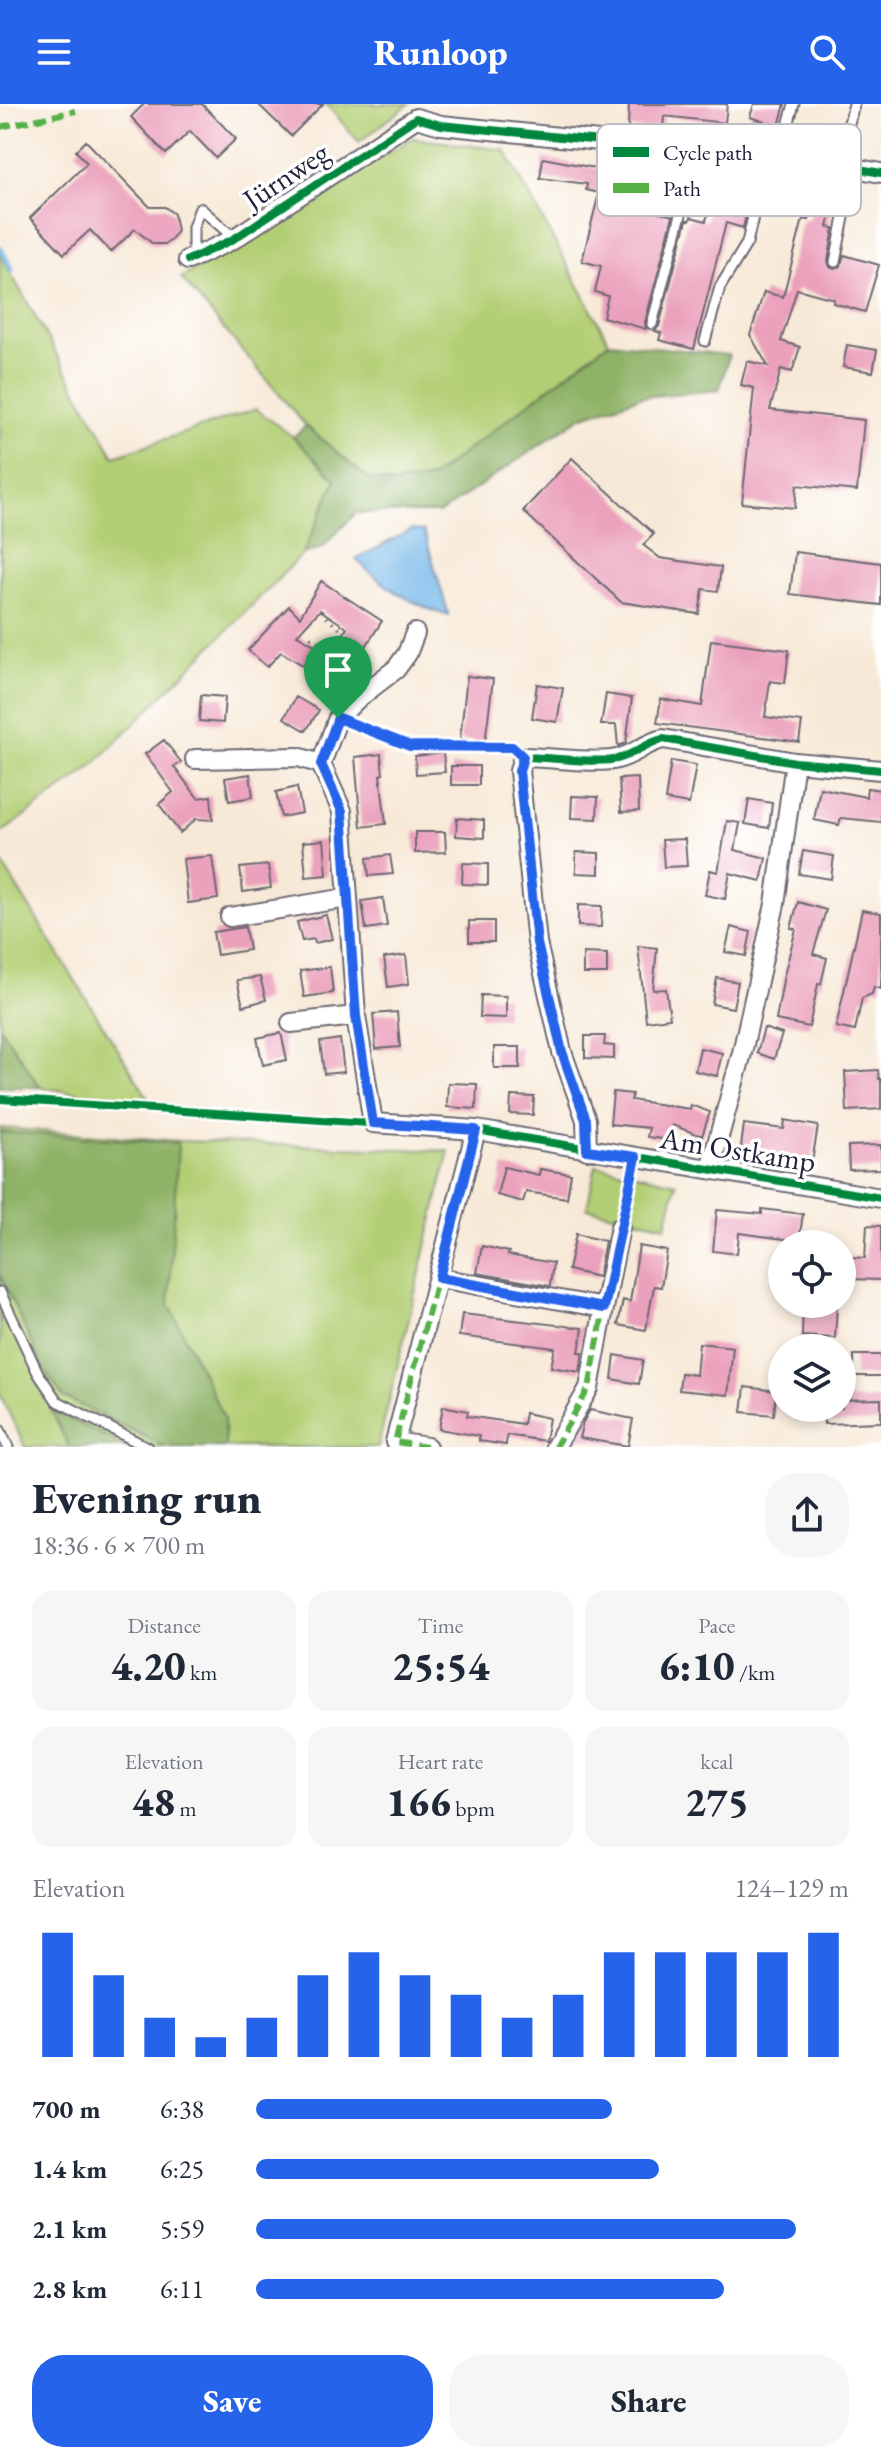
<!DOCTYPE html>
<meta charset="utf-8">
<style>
body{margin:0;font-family:"EB Garamond",serif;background:#f6f6f7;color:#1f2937;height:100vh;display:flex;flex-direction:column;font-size:30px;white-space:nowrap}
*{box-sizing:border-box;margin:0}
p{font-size:26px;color:#747a83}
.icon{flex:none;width:44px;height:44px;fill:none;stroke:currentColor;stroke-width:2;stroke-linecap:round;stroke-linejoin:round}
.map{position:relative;height:1343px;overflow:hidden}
.drawer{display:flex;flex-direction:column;background:#fff;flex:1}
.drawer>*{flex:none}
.fabs{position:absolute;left:768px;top:1126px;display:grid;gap:16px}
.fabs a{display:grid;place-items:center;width:88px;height:88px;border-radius:50%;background:#fff;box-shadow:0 4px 12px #0003;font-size:40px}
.pin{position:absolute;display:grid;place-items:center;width:68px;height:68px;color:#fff;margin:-82px -34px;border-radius:50% 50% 50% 0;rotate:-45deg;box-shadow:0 0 8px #0007}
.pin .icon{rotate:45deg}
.round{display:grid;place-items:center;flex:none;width:84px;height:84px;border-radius:32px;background:#f6f6f7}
.overview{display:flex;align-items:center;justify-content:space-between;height:136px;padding:0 32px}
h1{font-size:44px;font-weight:800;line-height:60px}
.figures{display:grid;grid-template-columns:repeat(3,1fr);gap:12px;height:136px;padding:8px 32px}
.figures div{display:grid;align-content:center;border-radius:20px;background:#f6f6f7;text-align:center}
.figures b{font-size:40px;font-weight:800}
.figures small{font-size:22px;font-weight:400}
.figures p{font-size:22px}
.chart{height:224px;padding:16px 32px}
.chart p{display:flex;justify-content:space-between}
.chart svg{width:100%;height:144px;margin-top:8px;stroke:#2563eb;stroke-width:6}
.action{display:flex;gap:16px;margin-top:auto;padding:16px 32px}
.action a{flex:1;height:92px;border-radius:32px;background:#2563eb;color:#fff;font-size:32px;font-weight:800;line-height:92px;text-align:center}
.action a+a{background:#f6f6f7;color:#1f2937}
ul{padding:0 32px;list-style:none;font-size:26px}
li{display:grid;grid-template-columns:128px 96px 1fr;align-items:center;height:60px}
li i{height:20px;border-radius:10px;background:#2563eb}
header{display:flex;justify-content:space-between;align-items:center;height:104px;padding:0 32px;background:#2563eb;color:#fff;font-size:36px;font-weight:800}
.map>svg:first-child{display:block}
.green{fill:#b3cf75;stroke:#6a7858;stroke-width:2}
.forest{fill:#8eb266;stroke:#586a50;stroke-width:2}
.water{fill:#71b5e7;stroke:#4a6c91;stroke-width:2}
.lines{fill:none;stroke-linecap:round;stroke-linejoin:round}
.stream{stroke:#71b5e7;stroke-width:5}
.building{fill:#eba0bc;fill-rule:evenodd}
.lane-casing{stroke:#6d6872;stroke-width:13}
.street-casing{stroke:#6d6872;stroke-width:22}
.path{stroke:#6d6872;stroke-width:3;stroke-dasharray:2 6;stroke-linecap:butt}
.lane{stroke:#fff;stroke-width:9}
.street{stroke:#fff;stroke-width:18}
.quiet{stroke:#55b146;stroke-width:6;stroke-dasharray:12 6;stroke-linecap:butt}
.cycleway-casing{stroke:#fff;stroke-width:13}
.cycleway{stroke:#00873e;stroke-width:8}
.route-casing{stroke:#fff;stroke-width:16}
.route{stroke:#2563eb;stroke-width:10}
.labels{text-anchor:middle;stroke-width:7;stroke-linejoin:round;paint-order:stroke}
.street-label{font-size:30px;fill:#22223b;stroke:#fff}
.key{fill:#fff;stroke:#bdbdc4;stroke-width:2}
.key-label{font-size:22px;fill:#22223b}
</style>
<header><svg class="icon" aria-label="menu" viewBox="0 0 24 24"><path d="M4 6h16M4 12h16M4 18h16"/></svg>Runloop<svg class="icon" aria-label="search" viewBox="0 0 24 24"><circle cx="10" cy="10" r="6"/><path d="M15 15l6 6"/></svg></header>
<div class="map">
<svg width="881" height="1343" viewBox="0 0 881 1343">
<rect width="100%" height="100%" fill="#fff"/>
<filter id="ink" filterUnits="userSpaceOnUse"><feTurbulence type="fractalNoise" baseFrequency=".0125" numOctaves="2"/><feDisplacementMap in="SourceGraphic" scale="16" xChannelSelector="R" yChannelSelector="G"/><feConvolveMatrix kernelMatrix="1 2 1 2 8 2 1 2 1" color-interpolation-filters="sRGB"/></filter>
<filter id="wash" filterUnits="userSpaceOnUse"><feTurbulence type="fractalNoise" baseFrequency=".006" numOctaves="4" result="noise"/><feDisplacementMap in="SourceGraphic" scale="32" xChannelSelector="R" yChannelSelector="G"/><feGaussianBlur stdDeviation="1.8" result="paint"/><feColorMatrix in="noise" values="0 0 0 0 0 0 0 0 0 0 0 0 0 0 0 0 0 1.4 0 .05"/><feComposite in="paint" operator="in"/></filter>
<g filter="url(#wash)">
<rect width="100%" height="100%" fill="#f7e9d7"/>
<!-- green -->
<path class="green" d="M326,0H409L359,38Z
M413,34L505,46L609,238L431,374L392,380L367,374L306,322L181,174Z
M0,150L114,352L256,305L293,333L336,375L303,450L89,665L0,730Z
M0,756L153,1002L40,983L0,923Z
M0,1024L182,1037L449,1047L378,1343H25L0,1290Z
M596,1061L676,1079L666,1122L587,1104Z"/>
<!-- forest -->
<path class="forest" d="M609,238L729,251L719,286L640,293L581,313L440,409H356L322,444L303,450L336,376L293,333L306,322L367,374L392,380L431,374Z
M0,923L40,983H0Z
M0,1028L178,1039L169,1200L224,1314L225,1343H166L63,1293L43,1264L0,1171Z
M51,1306L128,1343H69Z"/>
<!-- water -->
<path class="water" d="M411,426L424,427L449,512C412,501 383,483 356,455Z"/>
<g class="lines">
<!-- stream -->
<path class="stream" d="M0,143L12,166"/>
</g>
<g id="blocks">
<!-- building -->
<path class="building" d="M144,0H202L236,35L216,54L190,27L166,50L131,13Z
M258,0H323L291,32Z
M629,0H727L725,19L664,12L663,26L628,24Z
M754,0H785L779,22L750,13Z
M86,37L150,103H165L174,110L177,127L170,137L165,140H153L135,125L111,148L90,126L64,150L30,114L87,59L76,47Z
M543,54L621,69L614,97L673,112L645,218L646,225L603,213L608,192L595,188L601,162L582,157L599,89L586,86L587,80L540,74Z
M728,88L750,94L743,124L726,119L694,245L659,236L661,229L655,227L659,222L687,116H690L691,113L706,117L713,93L726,95Z
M815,94L834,99L828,123L834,124L828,157L830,163L834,165L840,163L844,151L879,161L865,208L833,199L834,195L797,185L781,237L800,243L792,268L781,265L770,306L864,316L857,387L797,381L795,404L742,399L754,284L741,281L747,257L768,262L750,231L764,188L783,193L803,115L809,116Z
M847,241L877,246L873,268L843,263Z
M572,354L654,430L643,441L660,454L721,463L718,487L703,485L699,510L621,498L523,407Z
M795,448L881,459V501L790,490Z
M321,477L382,517L363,547L355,543L336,581L281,548L267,563L248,546L289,502L300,513ZM320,506L347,524L331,550L297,531Z
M711,536L789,546L785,579L770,577L765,613L802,618L799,638L657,619L661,595L702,602Z
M467,572L493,575L485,639L460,636Z
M537,580L563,584L557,618L532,614Z
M606,590L632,594L626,639L618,642L616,621H601Z
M201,591L225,593L223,619L199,617Z
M296,593L319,606L306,627L284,614Z
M164,636L181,658L174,663L198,694L211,692L213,716L196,715L180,729L159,700L173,688L145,650Z
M443,649L445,668L416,670L415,652Z
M381,650L383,670L380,671L386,720L361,723L355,653Z
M671,657L696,661L689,700L665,696Z
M451,662H479V681H451Z
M250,670L253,693L229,697L225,674Z
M638,674L639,707L621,708L619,675Z
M297,683L302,709L281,713L276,688Z
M820,684L866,693L867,684L881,686V718L841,714L839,721L814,716Z
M572,692L598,693L597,715L571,714Z
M749,695L772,699L769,724L745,720Z
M457,714L484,716V734L456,732Z
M727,717L740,719L735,746L766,754L761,777L730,769L725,795L705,791L710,766L718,768Z
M415,728H445L446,748L415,749Z
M685,735L687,762L664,763L662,736Z
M324,736L327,771L306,773L303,738Z
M803,747L834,752L831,775L799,770Z
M576,748L599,749V770L576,769Z
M390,751L393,770L369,772L367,754Z
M212,752L218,795L188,799L183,755Z
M463,759L488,760V781L462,780Z
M268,761L271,784L243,788L240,764Z
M383,794L387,822L366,825L362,797Z
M798,798L826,806L813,850L827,854L821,880H818L809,923L776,916L784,871L796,825L791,824Z
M578,801L602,802L601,823L578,822Z
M862,806L881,809V885L874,883L872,890L862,894L855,927L836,923Z
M326,811L332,835L315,839L314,835L302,837L297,818Z
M469,817H494V838H469Z
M245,823L249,846L217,851L213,828Z
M731,823L751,828L746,852L725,848Z
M638,842L657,844L653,886L666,885L670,914L646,917Z
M583,849L607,850V870H583Z
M406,851L409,880L388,883L384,854Z
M330,863L333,889L304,893L300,867Z
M260,873L266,896L243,902L237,876Z
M717,874L738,878L733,904L712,900Z
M481,891L506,892V914L480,913Z
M397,908L400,943L376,945L373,910Z
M764,924L782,930L774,955L757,949Z
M281,929L287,956L263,961L257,934Z
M585,932H605L604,941L614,942V955L585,954Z
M340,935L344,968L324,970L320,938Z
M494,943H520V964H494Z
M700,944L722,949L717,972L695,967Z
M878,966L879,975H881V1005L847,1007L845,968Z
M448,979L477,980L476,1005L447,1003Z
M613,988L632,990L631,996L690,1005L691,1001L710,1008L702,1032L672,1021L669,1036L647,1033L649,1024L610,1020Z
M511,992L534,993L533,1011L510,1010Z
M785,1016L818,1022L812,1058L762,1049V1054L740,1051L744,1020L784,1025Z
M881,1041V1065L849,1066L848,1042Z
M504,1063L539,1071L540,1065L571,1070L567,1094L526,1088L523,1098L497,1091Z
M762,1105L803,1110L799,1137L739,1129L737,1150L713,1147L717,1106L762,1110Z
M867,1121L881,1122V1176L849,1175L850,1153L865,1154Z
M576,1130L605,1137L598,1173L568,1166Z
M482,1142L509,1148L508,1151L553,1159L550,1182L477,1169Z
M639,1142L667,1147L661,1183L654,1182L646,1226L618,1221L623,1196L630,1198Z
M803,1200H837L835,1234L802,1232Z
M462,1210L583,1224L579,1248H583L580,1268L551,1263L555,1244L459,1232Z
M699,1239L733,1243L728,1291L679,1286L681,1269L696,1271Z
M615,1251L643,1256L639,1280L612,1275Z
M854,1251H881V1272H854Z
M745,1283L776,1287L774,1311L742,1308Z
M881,1295V1318L824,1320V1304H842V1296Z
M443,1302L468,1307L467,1312L523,1320L525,1309L549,1314L545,1337L507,1331L506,1341L479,1337V1332L439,1325Z
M590,1306L633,1315L628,1342L579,1334L583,1318Z"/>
</g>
</g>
<g filter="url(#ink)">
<use href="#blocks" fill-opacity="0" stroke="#6d6872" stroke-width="2"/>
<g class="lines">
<!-- lane casing -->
<g class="lane-casing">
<path id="lane" d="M778,57L794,0
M838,61L854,0
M193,154V123L200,104L231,131L232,136
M835,158L854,64
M652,220L683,103L693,48
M705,237L720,183L747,139L766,55
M0,1188L38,1269L57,1297L147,1343
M0,1326L8,1343"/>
</g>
<!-- street casing -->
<g class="street-casing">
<path id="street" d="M188,156L232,136L416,14L441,21L838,61L881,69
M415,529L407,550L396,565L357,595L338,614L321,660L342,707L356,912L373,1019L476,1026L881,1094
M195,655L298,653L321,660
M230,813L347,794
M291,919L356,912
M587,1046L586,1016L562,948L537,839L519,667L523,653C547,653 598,660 617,655C634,651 645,639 663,635L795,658L881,666
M710,1065L742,949L775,800L795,658
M439,1174L604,1204L589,1284L555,1343
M604,1204L620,1123
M427,1343L395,1338L476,1026"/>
</g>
<!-- path -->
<path class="path" d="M326,513L342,527L332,545
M310,533L364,562L367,568
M353,620L410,642L509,643
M624,1107L633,1068"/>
<!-- lane -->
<use href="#lane" class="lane"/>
<!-- street -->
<use href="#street" class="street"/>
<!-- quiet -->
<path class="quiet" d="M0,23L76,7
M439,1174L604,1204L589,1284L555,1343
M604,1204L620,1123
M427,1343L395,1338L476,1026"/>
<!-- cycleway casing -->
<g class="cycleway-casing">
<path id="cycleway" d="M188,156L232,136L416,14L441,21L838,61L881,69
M0,995L476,1026L881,1094
M587,1046L586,1016L562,948L537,839L519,667L523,653C547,653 598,660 617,655C634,651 645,639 663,635L795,658L881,666"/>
</g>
<!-- cycleway -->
<use href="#cycleway" class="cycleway"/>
</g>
</g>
<g class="lines" filter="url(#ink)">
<!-- route casing -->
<g class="route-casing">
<path id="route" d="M338,614L410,642L512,643L523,653L519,667L537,839L562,948L586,1016L587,1046L636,1053L604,1204L439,1174L476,1026L373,1019L356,912L342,707L321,660Z"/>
</g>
<!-- route -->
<use href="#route" class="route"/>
</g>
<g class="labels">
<!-- street labels -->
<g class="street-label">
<text transform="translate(286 72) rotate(-34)" y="10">Jürnweg</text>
<text transform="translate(738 1046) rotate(9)" y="10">Am Ostkamp</text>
</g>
</g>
<!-- legend -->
<rect x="597" y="20" width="264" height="92" rx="12" class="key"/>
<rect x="613" y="43" width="36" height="10" fill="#00873e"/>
<rect x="613" y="79" width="36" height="10" fill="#55b146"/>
<g class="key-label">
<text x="663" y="56">Cycle path</text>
<text x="663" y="92">Path</text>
</g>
</svg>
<div class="fabs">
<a><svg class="icon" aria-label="locate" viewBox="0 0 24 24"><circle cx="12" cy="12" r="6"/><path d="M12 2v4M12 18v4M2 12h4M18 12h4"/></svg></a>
<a><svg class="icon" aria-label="layers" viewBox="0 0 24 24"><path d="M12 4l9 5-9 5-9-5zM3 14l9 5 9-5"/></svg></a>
</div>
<div class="pin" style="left:338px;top:614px;background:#1e9e55"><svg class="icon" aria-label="arrive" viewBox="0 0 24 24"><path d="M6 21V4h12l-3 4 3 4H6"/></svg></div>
</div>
<section class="drawer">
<div class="overview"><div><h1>Evening run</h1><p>18:36 · 6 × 700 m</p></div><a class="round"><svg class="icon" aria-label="share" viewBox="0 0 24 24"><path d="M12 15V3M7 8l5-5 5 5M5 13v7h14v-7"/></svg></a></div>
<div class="figures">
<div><p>Distance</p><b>4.20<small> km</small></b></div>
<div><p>Time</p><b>25:54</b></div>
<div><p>Pace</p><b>6:10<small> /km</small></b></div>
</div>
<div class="figures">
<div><p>Elevation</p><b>48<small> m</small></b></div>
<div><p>Heart rate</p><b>166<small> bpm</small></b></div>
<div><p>kcal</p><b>275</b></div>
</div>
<div class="chart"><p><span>Elevation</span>124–129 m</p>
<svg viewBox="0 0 160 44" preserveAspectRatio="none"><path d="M5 44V6M15 44V19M25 44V32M35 44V38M45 44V32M55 44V19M65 44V12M75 44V19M85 44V25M95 44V32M105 44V25M115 44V12M125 44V12M135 44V12M145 44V12M155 44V6"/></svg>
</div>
<ul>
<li><b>700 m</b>6:38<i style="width:60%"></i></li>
<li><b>1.4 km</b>6:25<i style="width:68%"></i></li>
<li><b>2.1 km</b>5:59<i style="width:91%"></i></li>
<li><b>2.8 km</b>6:11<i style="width:79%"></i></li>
</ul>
<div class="action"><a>Save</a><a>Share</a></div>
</section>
